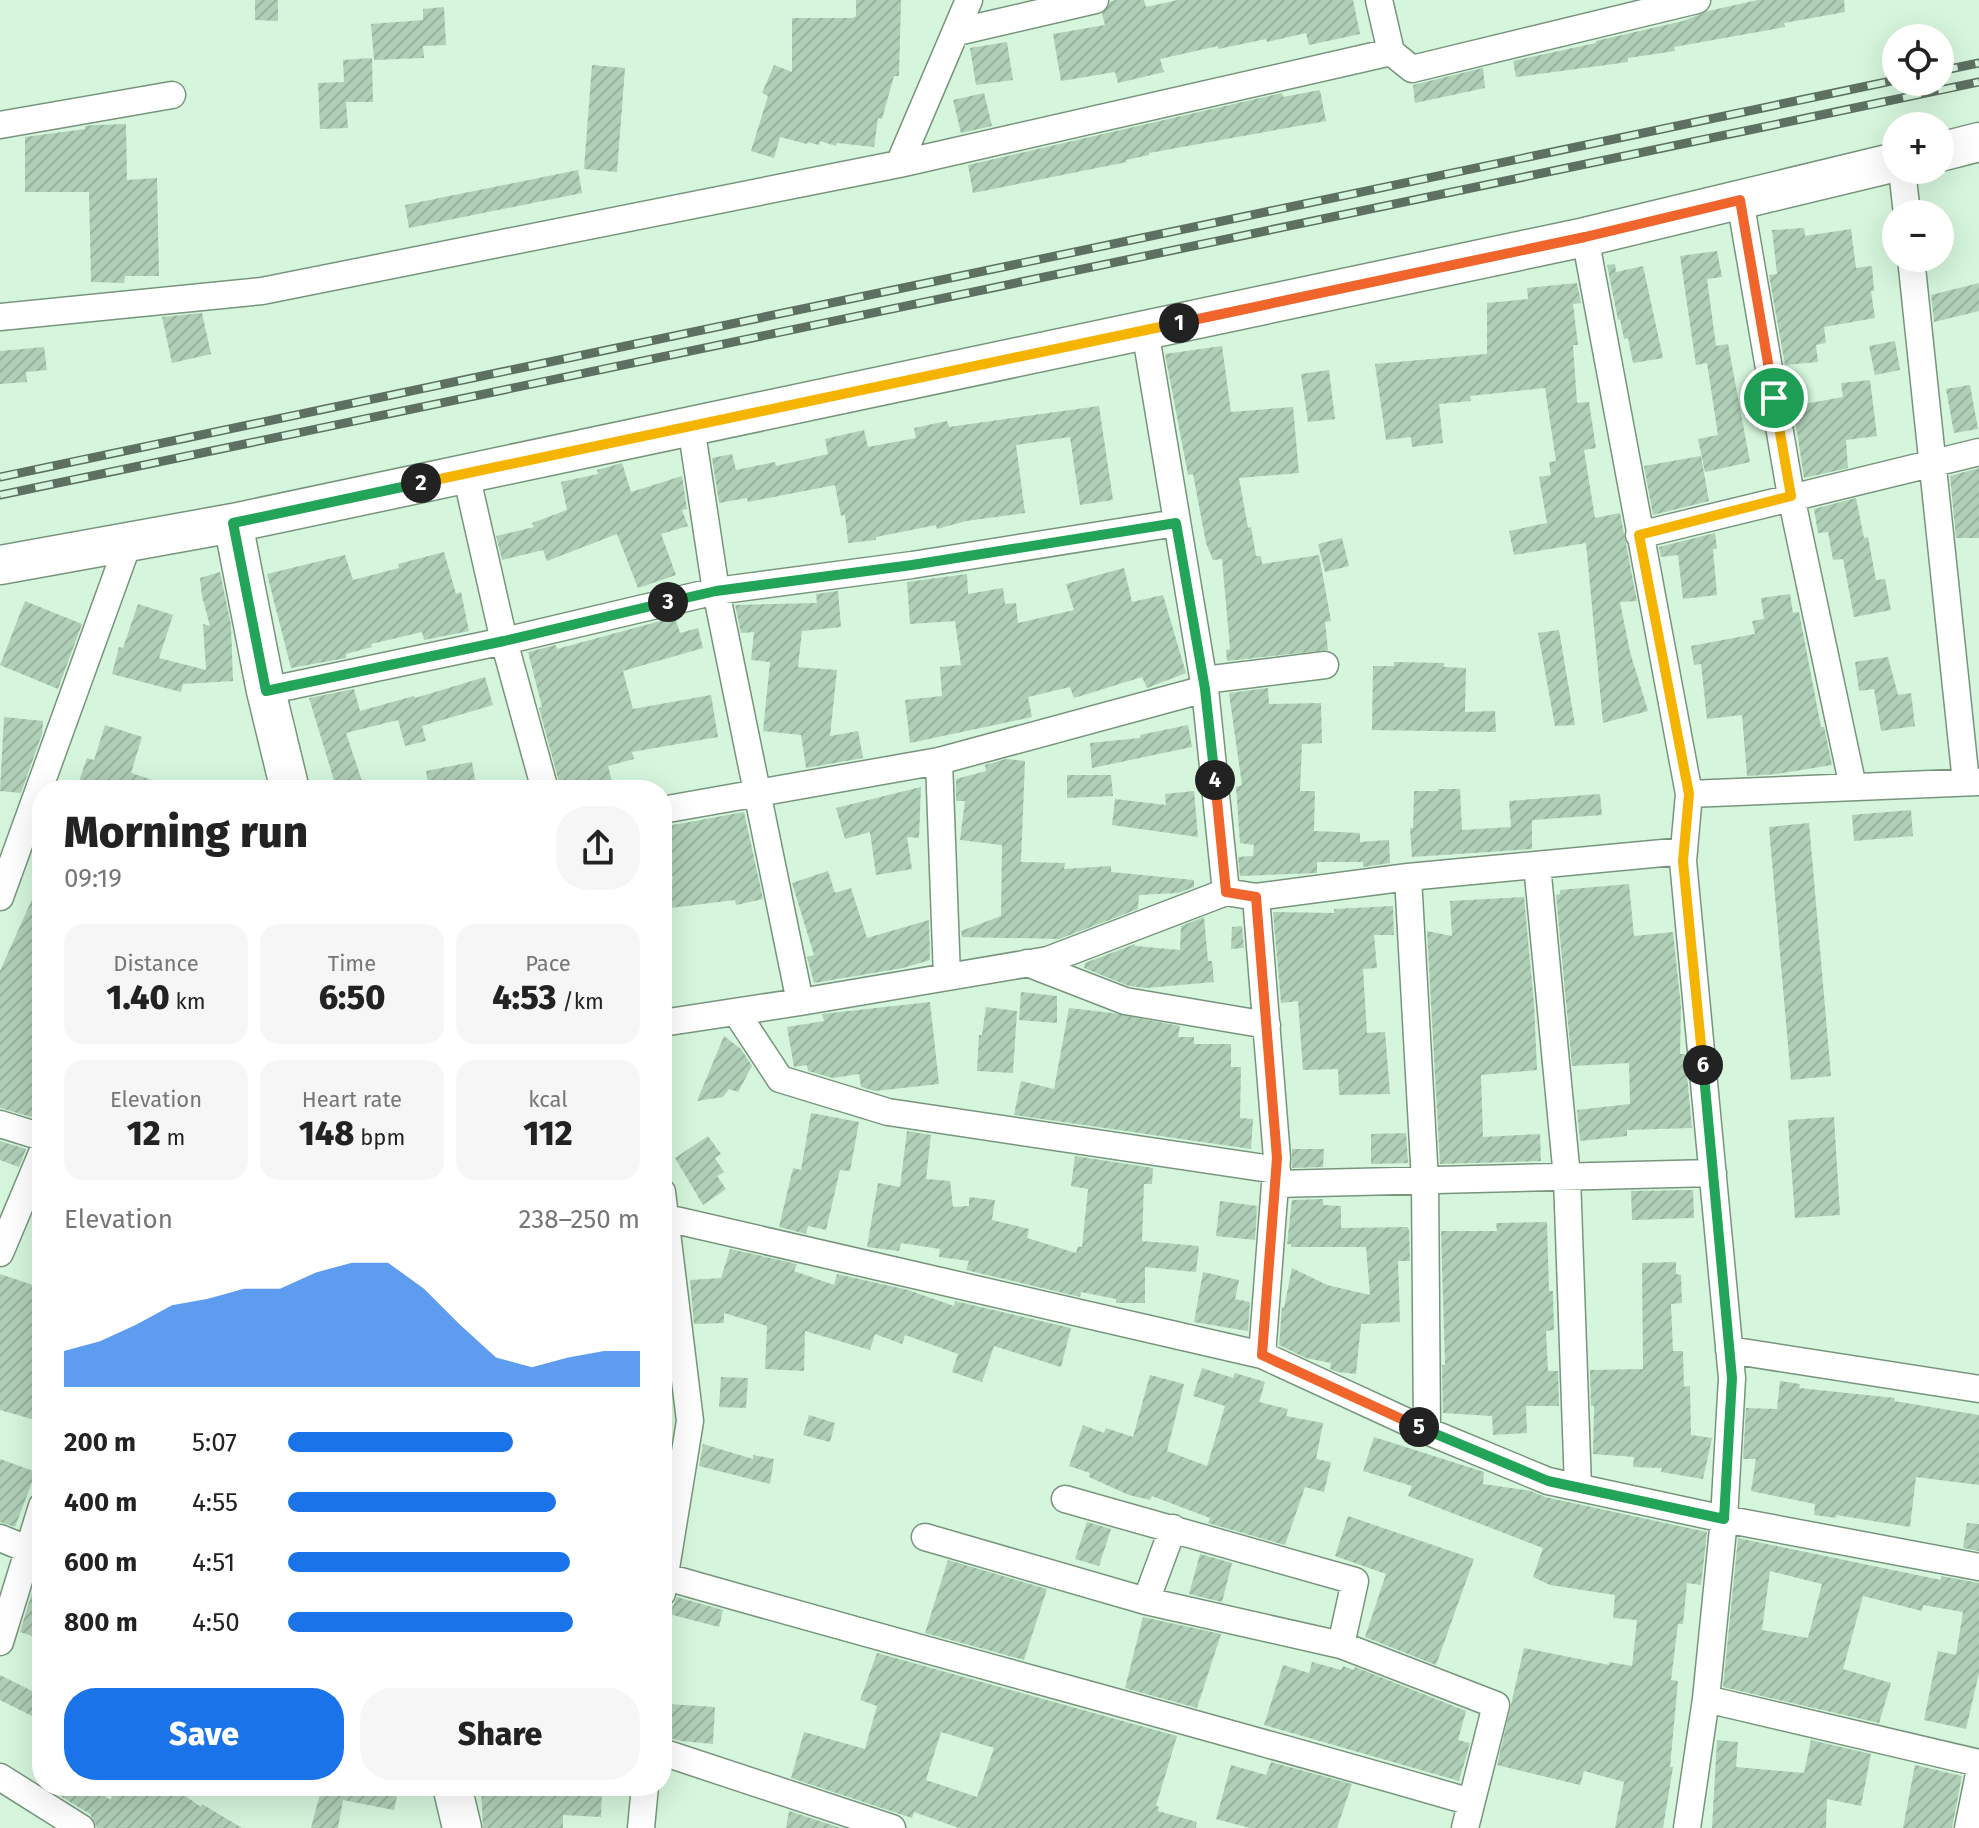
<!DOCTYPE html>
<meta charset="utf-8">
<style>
body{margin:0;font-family:"Fira Sans",sans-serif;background:#f6f6f6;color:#222;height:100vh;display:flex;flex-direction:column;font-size:30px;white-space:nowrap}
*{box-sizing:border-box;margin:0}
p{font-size:26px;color:#767676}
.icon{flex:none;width:44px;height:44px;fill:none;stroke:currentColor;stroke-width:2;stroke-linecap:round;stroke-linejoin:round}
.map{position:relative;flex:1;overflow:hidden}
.panel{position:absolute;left:32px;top:780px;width:640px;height:1016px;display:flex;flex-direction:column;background:#fff;border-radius:32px;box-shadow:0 8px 32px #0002}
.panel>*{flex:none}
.tools{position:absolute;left:1882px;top:24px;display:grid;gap:16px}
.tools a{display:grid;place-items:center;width:72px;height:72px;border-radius:50%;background:#fff;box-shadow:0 8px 32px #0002;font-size:40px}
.pin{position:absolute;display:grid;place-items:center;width:68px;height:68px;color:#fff;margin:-34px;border:4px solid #fff;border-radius:50%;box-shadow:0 2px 8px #0007}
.km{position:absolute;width:40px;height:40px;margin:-20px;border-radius:50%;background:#222;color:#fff;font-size:22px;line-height:40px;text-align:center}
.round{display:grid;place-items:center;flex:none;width:84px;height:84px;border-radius:32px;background:#f6f6f6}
.head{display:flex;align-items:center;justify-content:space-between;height:136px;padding:0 32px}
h1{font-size:44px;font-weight:800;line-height:60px}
.metrics{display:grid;grid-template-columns:repeat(3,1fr);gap:12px;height:136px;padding:8px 32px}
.metrics div{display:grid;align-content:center;border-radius:20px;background:#f6f6f6;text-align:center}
.metrics b{font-size:34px;font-weight:800}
.metrics small{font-size:22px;font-weight:400}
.metrics p{font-size:22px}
.chart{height:224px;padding:16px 32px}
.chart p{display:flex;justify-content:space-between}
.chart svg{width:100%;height:144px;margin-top:8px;fill:#1a73e8;opacity:.7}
.action{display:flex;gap:16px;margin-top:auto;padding:16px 32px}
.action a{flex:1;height:92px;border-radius:32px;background:#1a73e8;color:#fff;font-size:32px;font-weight:800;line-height:92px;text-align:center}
.action a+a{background:#f6f6f6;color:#222}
ul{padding:0 32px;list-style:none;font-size:26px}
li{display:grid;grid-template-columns:128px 96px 1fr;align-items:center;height:60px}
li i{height:20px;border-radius:10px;background:#1a73e8}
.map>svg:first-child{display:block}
.building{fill:url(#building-hatch);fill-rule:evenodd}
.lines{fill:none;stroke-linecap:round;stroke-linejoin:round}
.street-casing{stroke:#77957d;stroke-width:29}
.secondary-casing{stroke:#77957d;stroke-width:41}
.street{stroke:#fff;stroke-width:26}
.secondary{stroke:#fff;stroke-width:38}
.rail-casing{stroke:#5d7061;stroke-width:9}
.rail{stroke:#d5f5dc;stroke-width:6;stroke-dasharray:18;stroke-linecap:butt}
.split-1-casing{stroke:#fff;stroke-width:16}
.split-2-casing{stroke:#fff;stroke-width:16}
.split-3-casing{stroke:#fff;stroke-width:16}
.split-4-casing{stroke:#fff;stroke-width:16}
.split-5-casing{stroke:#fff;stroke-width:16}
.split-6-casing{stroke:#fff;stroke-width:16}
.split-7-casing{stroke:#fff;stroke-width:16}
.split-1{stroke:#f0652b;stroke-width:10}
.split-2{stroke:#f5b400;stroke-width:10}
.split-3{stroke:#22a559;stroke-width:10}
.split-4{stroke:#22a559;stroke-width:10}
.split-5{stroke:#f0652b;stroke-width:10}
.split-6{stroke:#22a559;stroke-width:10}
.split-7{stroke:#f5b400;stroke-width:10}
</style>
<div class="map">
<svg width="1979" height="1828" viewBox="0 0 1979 1828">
<defs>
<pattern id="building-hatch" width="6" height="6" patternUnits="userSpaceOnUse" patternTransform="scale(2)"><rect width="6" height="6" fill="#b0cfb7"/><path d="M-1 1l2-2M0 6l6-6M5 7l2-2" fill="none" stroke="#97b29e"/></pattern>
</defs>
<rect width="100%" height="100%" fill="#d5f5dc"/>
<!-- building -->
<path class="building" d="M255,0H278V21L255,20Z
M856,0H901L899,76H894L882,119L878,118L874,147L837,143L836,146L820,141L819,145L808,142L807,144L780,137L774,158L751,151L768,96L762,93L774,65L792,72V18H853L856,16Z
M1116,0H1144L1146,7L1178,0H1353L1360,34L1309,45L1306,33L1267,42L1266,39L1218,49V46L1160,59L1164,72L1118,83L1115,72L1061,81L1053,34L1105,25L1102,14L1111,1Z
M1758,0H1844L1845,12L1784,23L1785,27L1674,47L1675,51L1628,58V62L1516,77L1513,61L1596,43V41L1683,21L1708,11Z
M444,7L446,45L423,46L424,58L374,60L371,24L423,20V9Z
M1007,42L1013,80L976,85L970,48Z
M372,58L373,102H346L348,128L320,129L318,83L344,82L343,60Z
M592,65L625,68L617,172L584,169Z
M1483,68L1485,88L1415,103L1413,85Z
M1320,90L1326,121L1149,153V155L1126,160L1127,162L973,193L968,165L1282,93L1283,97Z
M984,93L992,126L961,133L953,100Z
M126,124L127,180L157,178L159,276H125L124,283L91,282L89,192H25V137L85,129V126L93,125Z
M578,170L582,193L409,228L405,205Z
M1804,228L1805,236L1851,229L1856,268L1872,266L1874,291H1871L1875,318L1824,327L1826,343L1816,345L1818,362L1785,365L1769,275L1777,274L1772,230Z
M1717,251L1722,277L1707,279L1716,346L1728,344L1750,462L1705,472L1698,439L1718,435L1707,363L1696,365L1680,256Z
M1615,264L1616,272L1643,266L1663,358L1633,363L1628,338L1624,339L1620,319L1618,320L1607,265Z
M1577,283L1581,303L1573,304L1578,345H1573L1577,403L1589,402L1596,448L1584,450L1595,518L1620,513L1637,601L1620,602L1630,652L1648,711L1603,723L1586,543L1514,555L1509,531L1547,523L1539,477L1551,475L1549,462L1556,461L1545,388L1470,396L1471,401L1439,404L1443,443L1412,447L1411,437L1386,440L1375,364L1487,354V303L1528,299L1527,288Z
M1979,283V311L1934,322L1931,295Z
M202,313L211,354L172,363L162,317Z
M1895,341L1900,370L1875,375L1869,346Z
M1222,346L1231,412L1293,407L1299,473L1239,478L1248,528L1251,527L1256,556H1261L1262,564L1319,555L1331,621L1325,622L1328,650L1227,661L1226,650L1230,649L1222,559L1213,560L1206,543L1193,474L1188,475L1165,354Z
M44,347L47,370L26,372L27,382L0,384V351Z
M1329,370L1335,419L1308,422L1301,374Z
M1870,380L1877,436L1846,440L1848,468L1804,478L1793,406L1843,397L1841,383Z
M1970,385L1978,429L1954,433L1946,389Z
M1099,406L1113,500L1080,505L1070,437L1016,445L1025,513L966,521L937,529L936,525L876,537V540L848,543L845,515L841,516L835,485L748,502L747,498L719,503L712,458L732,454L736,470L775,462L776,466L828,454L825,439L864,430L868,447L916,438L914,428L947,421L949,427Z
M1701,456L1709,501L1653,515L1644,466Z
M622,463L631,492L682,476L687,509L682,510L688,526L661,534L676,575L638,588L617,534L547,561L543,550L502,560L496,536L534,527L532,523L567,510L561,482L598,474L597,470Z
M1979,468V538H1956L1950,476Z
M1856,498L1864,538L1868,537L1876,580L1885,579L1891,610L1854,617L1843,559L1833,560L1828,532L1818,533L1814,509Z
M1715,533L1717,549H1713L1717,595L1683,599L1678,555L1661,557L1659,547Z
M1342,538L1349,566L1325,572L1318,544Z
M444,552L456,594L461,592L469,631L424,640L422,632L371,644L372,647L346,654V658L291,668L267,574L345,555L353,580L399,568L398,564Z
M1124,568L1132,602L1163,595L1186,673L1147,688L1142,677L1074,698L1070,687L1028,697L1032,717L910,743L905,700L942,696L940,667L961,665L955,621L910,624L907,582L967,574L968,594L1003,588L1005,604L1016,603L1018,623L1074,610L1066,584Z
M220,572L231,625L233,681L183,684L181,692L112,674L119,647L123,648L138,604L173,615L159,658L206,670L203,624L210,626L202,596L200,578Z
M838,591L841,627L802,631L798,667L837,670L830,736L858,731L863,758L806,768L801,735L763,731L770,662L751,660L754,632L741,633L735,605L817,603L816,594Z
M1790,594L1793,613L1799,612L1821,727H1824L1832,765L1777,774L1747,776L1742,715L1707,719L1701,664L1694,665L1691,646L1755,634L1752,621L1764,619L1761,598Z
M25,601L82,624L58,689L0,665Z
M675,617L680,633L698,628L703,648L623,671L633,709L711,695L718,737L632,752L634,759L608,766L614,790H569L567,780L559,782L539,708L542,707L528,652L556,645L557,649Z
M1559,630L1575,725L1555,726L1538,633Z
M1888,657L1898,695L1911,693L1915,726L1881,731L1874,689L1859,691L1855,662Z
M1394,662L1444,663V667L1466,668L1465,712L1495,711L1496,732L1372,730L1373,666H1394Z
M485,677L493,705L422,726L426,741L405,746L398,720L346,733L365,790H337L309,698L354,689L360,711L414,696L415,698Z
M1268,688L1269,704L1321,703L1322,743L1302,744L1300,791H1315L1314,831L1360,833V842L1389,840L1390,863L1363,867V862H1317V873L1240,876L1238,857L1253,856L1254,845L1240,843L1236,787L1242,785L1229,693Z
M4,717L43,721L42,734L21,793L0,791Z
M105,725L142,737L131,773L171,786V790H76L87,758L94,760Z
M1188,725L1192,747L1092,768L1090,743L1140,738V735Z
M1006,759L1025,761L1021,862L1065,863L1064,869L1111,866V872L1194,880V887L1178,893L1139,895L1138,909L1059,939L962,937L961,931L1001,916L1002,845L960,840L965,801H956V779L986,771L985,765Z
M472,762L477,790H429L426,771Z
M1067,775H1111L1113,796L1067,798Z
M921,787L919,838L907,837L912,869L876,875L870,832L845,839L836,808Z
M1438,789H1460L1462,830L1511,827L1509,801L1600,794L1602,815L1532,820V849L1412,857L1410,828H1413L1414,791H1438Z
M1194,791L1198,837L1112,825L1115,799L1166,805L1165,794Z
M1911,810L1913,836L1854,841L1852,815Z
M744,812L763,899L736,905L735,900L670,908L666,881L673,879L662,827Z
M1809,823L1831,1076L1791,1080L1769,827Z
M828,871L835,893L851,888L867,938L929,920L930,960L903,968L814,983L807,957L814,955L792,883Z
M42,877V1120L0,1108V971Z
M1629,884L1634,936L1673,932L1681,1007L1680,1054H1685L1692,1128L1627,1130V1136L1580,1141L1577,1110L1630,1104L1629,1063L1572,1066L1556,895L1560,894V890Z
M1524,897L1534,1004L1537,1070L1481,1075L1483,1137L1540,1134L1541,1161L1440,1164L1427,931L1452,936L1450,901Z
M1393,906L1394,935H1374L1377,968L1363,969L1367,1033L1385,1032L1390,1094L1339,1095L1338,1069L1303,1070L1298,1001L1281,1003L1273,912L1334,913V909Z
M1204,917L1208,961H1212L1214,982L1146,988L1129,986L1084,968L1085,963L1135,944V946L1180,950L1181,926Z
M1242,926L1244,948L1231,949L1232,927Z
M1021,992L1057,996V1023L1019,1020Z
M930,1002L939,1084L875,1091L861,1087L859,1074L833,1078L808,1071L807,1065L794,1067L787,1027L824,1021L822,1014Z
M986,1007L1017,1011L1013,1073L977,1071L979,1035H982Z
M1069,1008L1112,1013L1180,1026L1178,1037H1194V1044H1231V1067H1241L1240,1118L1253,1119L1251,1149L1014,1115L1021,1081L1054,1089Z
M724,1036L741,1049L752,1066L738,1092L729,1089L723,1097L697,1101Z
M811,1113L859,1122L850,1171L840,1170L826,1230L808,1226L806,1234L779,1227L793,1168L801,1170Z
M1834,1117L1840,1215L1795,1218L1788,1120Z
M907,1131L931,1135L926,1179L950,1181L953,1207L969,1206V1197L995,1200L992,1220L1029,1229L1027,1238L1076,1253L1078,1246L1082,1247L1088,1189L1071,1186L1075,1156L1153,1168L1152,1184H1144L1142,1241L1199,1246L1196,1272L1145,1267V1303H1116V1299L1081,1292L1080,1297L966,1270L969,1261L939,1257L940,1249L901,1243L899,1251L867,1247L878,1183L900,1187Z
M1406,1133L1408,1163L1371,1164V1134Z
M708,1136L721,1154L715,1158L724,1172L717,1176L726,1189L703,1205L675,1158Z
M0,1141L26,1149L19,1167L0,1160Z
M1292,1149H1324L1323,1167L1292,1168Z
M1693,1190L1694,1218L1632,1220L1631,1191Z
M1323,1199V1205L1341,1206V1228L1408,1227L1409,1231L1410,1261H1398L1400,1322L1361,1324L1356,1374L1338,1372L1330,1369L1331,1363L1306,1358L1279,1345L1282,1307L1284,1308L1292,1268L1327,1285L1370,1295L1366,1247H1291V1244H1287L1292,1200Z
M1220,1201L1257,1206L1255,1240L1216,1236Z
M1547,1222L1549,1291H1553L1554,1330L1546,1331L1548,1371H1558L1559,1406H1526L1527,1433L1493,1435L1492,1416L1443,1413L1442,1365H1445L1441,1231H1497L1496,1223Z
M730,1249L797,1264L794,1271L834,1285L837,1274L908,1290L954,1306L955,1301L1071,1328L1061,1367L994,1346L982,1382L952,1372L958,1354L905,1335L902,1344L875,1334L870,1350L805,1331L804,1371L765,1369L767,1326L724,1313V1323L694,1324L690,1280L721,1278Z
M1676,1262V1274L1681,1275L1682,1303L1671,1304L1673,1351H1683L1684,1387L1690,1386L1691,1435L1712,1438L1703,1479L1661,1472L1662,1468L1633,1467L1634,1457L1593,1454L1594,1406H1591L1590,1370L1643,1369L1642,1263Z
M1203,1272L1239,1280L1235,1299L1250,1302L1248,1331L1194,1322Z
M0,1274L42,1288V1422L0,1410Z
M1202,1368L1233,1378L1235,1373L1265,1382L1259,1402L1288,1409L1286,1416L1323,1423L1316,1459L1331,1462L1324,1492L1305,1487L1285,1545L1208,1523L1210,1518L1152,1496L1150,1500L1129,1495L1089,1477L1090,1473L1069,1466L1083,1425L1104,1433L1106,1428L1133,1437L1150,1375L1184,1384L1167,1451L1207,1466L1225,1406L1193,1396Z
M721,1377L748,1378L746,1408L719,1407Z
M1780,1381L1800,1384L1799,1388L1895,1398L1894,1401L1979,1415V1485L1916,1477L1910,1527L1836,1515V1518L1814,1515L1815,1504L1751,1491L1756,1459H1743L1746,1408L1777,1409Z
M809,1415L835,1423L830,1442L803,1435Z
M1374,1437L1484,1472L1483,1484L1531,1491L1545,1497L1707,1532L1701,1585L1687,1583L1683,1624H1678L1671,1680L1678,1681L1670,1767H1673L1663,1828H1615L1624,1782L1584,1771L1580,1785L1497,1765L1524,1648L1609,1665V1662L1632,1666L1637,1620L1613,1618L1615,1595L1550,1585L1533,1577L1543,1548L1408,1496L1412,1486L1363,1471Z
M703,1444L753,1459V1455L774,1459L770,1484L699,1466Z
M0,1459L36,1472L15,1527L0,1522Z
M1348,1516L1474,1559L1436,1665L1365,1637L1386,1574L1335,1556Z
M1087,1522L1111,1529L1099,1566L1075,1559Z
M1967,1523L1979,1524V1551L1963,1548Z
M1738,1538L1941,1580V1576L1979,1583V1673L1966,1729L1924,1720L1938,1651L1956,1655L1963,1612L1923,1605L1922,1611L1863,1596L1843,1669L1891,1683L1879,1723L1723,1687ZM1770,1571L1822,1584L1808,1638L1762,1630Z
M1200,1554L1232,1563L1222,1602L1189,1594Z
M948,1560L1047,1589L1024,1660L925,1633Z
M39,1570L42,1571V1625L38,1638L20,1632Z
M677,1597L723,1610L719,1627L669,1614Z
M1143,1617L1221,1634L1197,1708L1125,1688Z
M877,1653L1177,1736L1156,1806L1159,1807L1158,1811L1197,1822L1196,1828H959L914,1812L912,1818L791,1778L804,1732L865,1749L877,1706L860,1700ZM941,1732L994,1748L977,1797L926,1780Z
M1312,1662L1341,1670L1343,1666L1354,1670L1355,1667L1466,1711L1458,1740L1470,1743L1459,1781L1264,1725L1283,1665L1309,1673Z
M0,1675L42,1696V1721L0,1700Z
M668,1704L715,1707L713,1744L681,1741L666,1737Z
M1717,1740L1738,1742L1736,1767L1804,1773L1811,1740L1871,1754L1861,1806L1827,1799L1826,1828H1712Z
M1271,1762L1352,1784L1337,1828H1250L1216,1819L1231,1765L1266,1775Z
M1915,1765L1962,1776L1952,1828H1903Z
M44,1786H91L110,1800L120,1786H171L201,1807L202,1804L242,1828H97L90,1814Z
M322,1786H399L394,1810L343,1800L338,1828H311Z
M481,1786L602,1787L601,1817L563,1815V1828H483Z
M789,1811L841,1828H786Z"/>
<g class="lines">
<!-- street casing -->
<g class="street-casing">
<path id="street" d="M1379,0L1391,52
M957,32L1095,0
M0,125L172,95
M899,164L969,0
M1902,170L1907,214
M1740,200L1791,496L1853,787
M1585,237L1689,794L1683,861L1732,1378L1724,1519L1706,1699L1687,1828
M1911,258L1966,782
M0,317L262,291L899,164L1391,52L1412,69L1697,0
M1145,330L1205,689L1226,892L1256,897L1277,1158L1262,1355
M466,474L504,641L545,790
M1639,535L1979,452
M1204,680L1325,665
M266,691L504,641L716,591L912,565L1176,523
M939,761L947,977
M1689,794L1979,782
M662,810L939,761L1205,689
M1537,865L1567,1177L1578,1487
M1408,877L1684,851
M0,897L129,541
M1256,897L1408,877L1425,1181L1427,1431
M1027,963L1125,1001L1267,1025
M800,1002L1048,960L1226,892
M736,1012L780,1079L888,1112L1277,1170
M662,1023L800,1002L716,591L691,426
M0,1124L42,1137
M1276,1184L1713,1173
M662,1192L690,1421L662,1593
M662,1217L1262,1355L1427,1431L1548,1481L1724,1519L1979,1567
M0,1253L42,1153
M1729,1350L1979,1389
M1065,1499L1355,1581L1341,1645
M925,1537L1146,1601L1341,1645L1496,1705L1465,1828
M0,1538L42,1555
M663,1576C932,1653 1203,1724 1471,1802
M1146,1601L1173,1528
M0,1642L42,1506
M1706,1699L1979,1763
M662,1752L892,1828
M0,1777L81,1828
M641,1828L645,1786
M1968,1828L1979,1774"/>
</g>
<!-- secondary casing -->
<g class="secondary-casing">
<path id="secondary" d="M1940,152L1979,142
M233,523L266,691L290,790
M0,565L233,523L1585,237L1896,162
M452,1786L462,1828"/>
</g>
<!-- street -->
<use href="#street" class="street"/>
<!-- secondary -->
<use href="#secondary" class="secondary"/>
<!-- rail casing -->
<g class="rail-casing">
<path id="rail" d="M1940,71L1979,63
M0,477L1896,80
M0,495L1979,82"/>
</g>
<!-- rail -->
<use href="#rail" class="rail"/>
</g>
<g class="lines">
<!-- split-1 casing -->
<g class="split-1-casing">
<path id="split-1" d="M1179,323L1585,237L1740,200L1774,398"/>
</g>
<!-- split-2 casing -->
<g class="split-2-casing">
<path id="split-2" d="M421,483L1179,323"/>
</g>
<!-- split-3 casing -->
<g class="split-3-casing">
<path id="split-3" d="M421,483L233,523L266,691L504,641L668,602"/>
</g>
<!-- split-4 casing -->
<g class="split-4-casing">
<path id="split-4" d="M668,602L716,591L912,565L1176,523L1205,689L1215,780"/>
</g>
<!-- split-5 casing -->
<g class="split-5-casing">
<path id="split-5" d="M1215,780L1226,892L1256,897L1277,1158L1262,1355L1419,1427"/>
</g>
<!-- split-6 casing -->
<g class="split-6-casing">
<path id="split-6" d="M1419,1427L1548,1481L1724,1519L1732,1378L1703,1065"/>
</g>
<!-- split-7 casing -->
<g class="split-7-casing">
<path id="split-7" d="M1703,1065L1683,861L1689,794L1639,535L1791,496L1774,398"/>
</g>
<!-- split-1 -->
<use href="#split-1" class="split-1"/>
<!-- split-2 -->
<use href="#split-2" class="split-2"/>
<!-- split-3 -->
<use href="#split-3" class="split-3"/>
<!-- split-4 -->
<use href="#split-4" class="split-4"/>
<!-- split-5 -->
<use href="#split-5" class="split-5"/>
<!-- split-6 -->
<use href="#split-6" class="split-6"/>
<!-- split-7 -->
<use href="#split-7" class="split-7"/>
</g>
</svg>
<div class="tools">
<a><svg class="icon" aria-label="locate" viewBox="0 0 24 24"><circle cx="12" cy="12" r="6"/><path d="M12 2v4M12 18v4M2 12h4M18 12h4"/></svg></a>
<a>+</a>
<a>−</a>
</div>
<div class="pin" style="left:1774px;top:398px;background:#1e9e55"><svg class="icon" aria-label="arrive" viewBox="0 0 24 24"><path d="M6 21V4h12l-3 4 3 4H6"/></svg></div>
<b class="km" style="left:1179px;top:323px">1</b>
<b class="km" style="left:421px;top:483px">2</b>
<b class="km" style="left:668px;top:602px">3</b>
<b class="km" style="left:1215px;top:780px">4</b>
<b class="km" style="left:1419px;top:1427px">5</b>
<b class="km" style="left:1703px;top:1065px">6</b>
<section class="panel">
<div class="head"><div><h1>Morning run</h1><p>09:19</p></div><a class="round"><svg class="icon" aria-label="share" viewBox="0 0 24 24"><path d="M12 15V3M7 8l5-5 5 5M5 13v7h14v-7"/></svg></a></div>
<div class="metrics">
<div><p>Distance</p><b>1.40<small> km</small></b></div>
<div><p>Time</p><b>6:50</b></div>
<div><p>Pace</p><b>4:53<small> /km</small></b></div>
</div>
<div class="metrics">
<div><p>Elevation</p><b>12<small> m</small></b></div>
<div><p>Heart rate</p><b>148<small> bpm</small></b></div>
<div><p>kcal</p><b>112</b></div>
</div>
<div class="chart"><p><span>Elevation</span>238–250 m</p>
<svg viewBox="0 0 160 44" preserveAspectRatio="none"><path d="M0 44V33L10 30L20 25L30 19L40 17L50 14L60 14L70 9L80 6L90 6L100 14L110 25L120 35L130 38L140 35L150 33L160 33V44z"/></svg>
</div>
<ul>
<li><b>200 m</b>5:07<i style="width:64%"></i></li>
<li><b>400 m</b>4:55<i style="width:76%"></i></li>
<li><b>600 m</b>4:51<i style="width:80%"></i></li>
<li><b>800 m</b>4:50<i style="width:81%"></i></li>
</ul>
<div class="action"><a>Save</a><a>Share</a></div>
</section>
</div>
